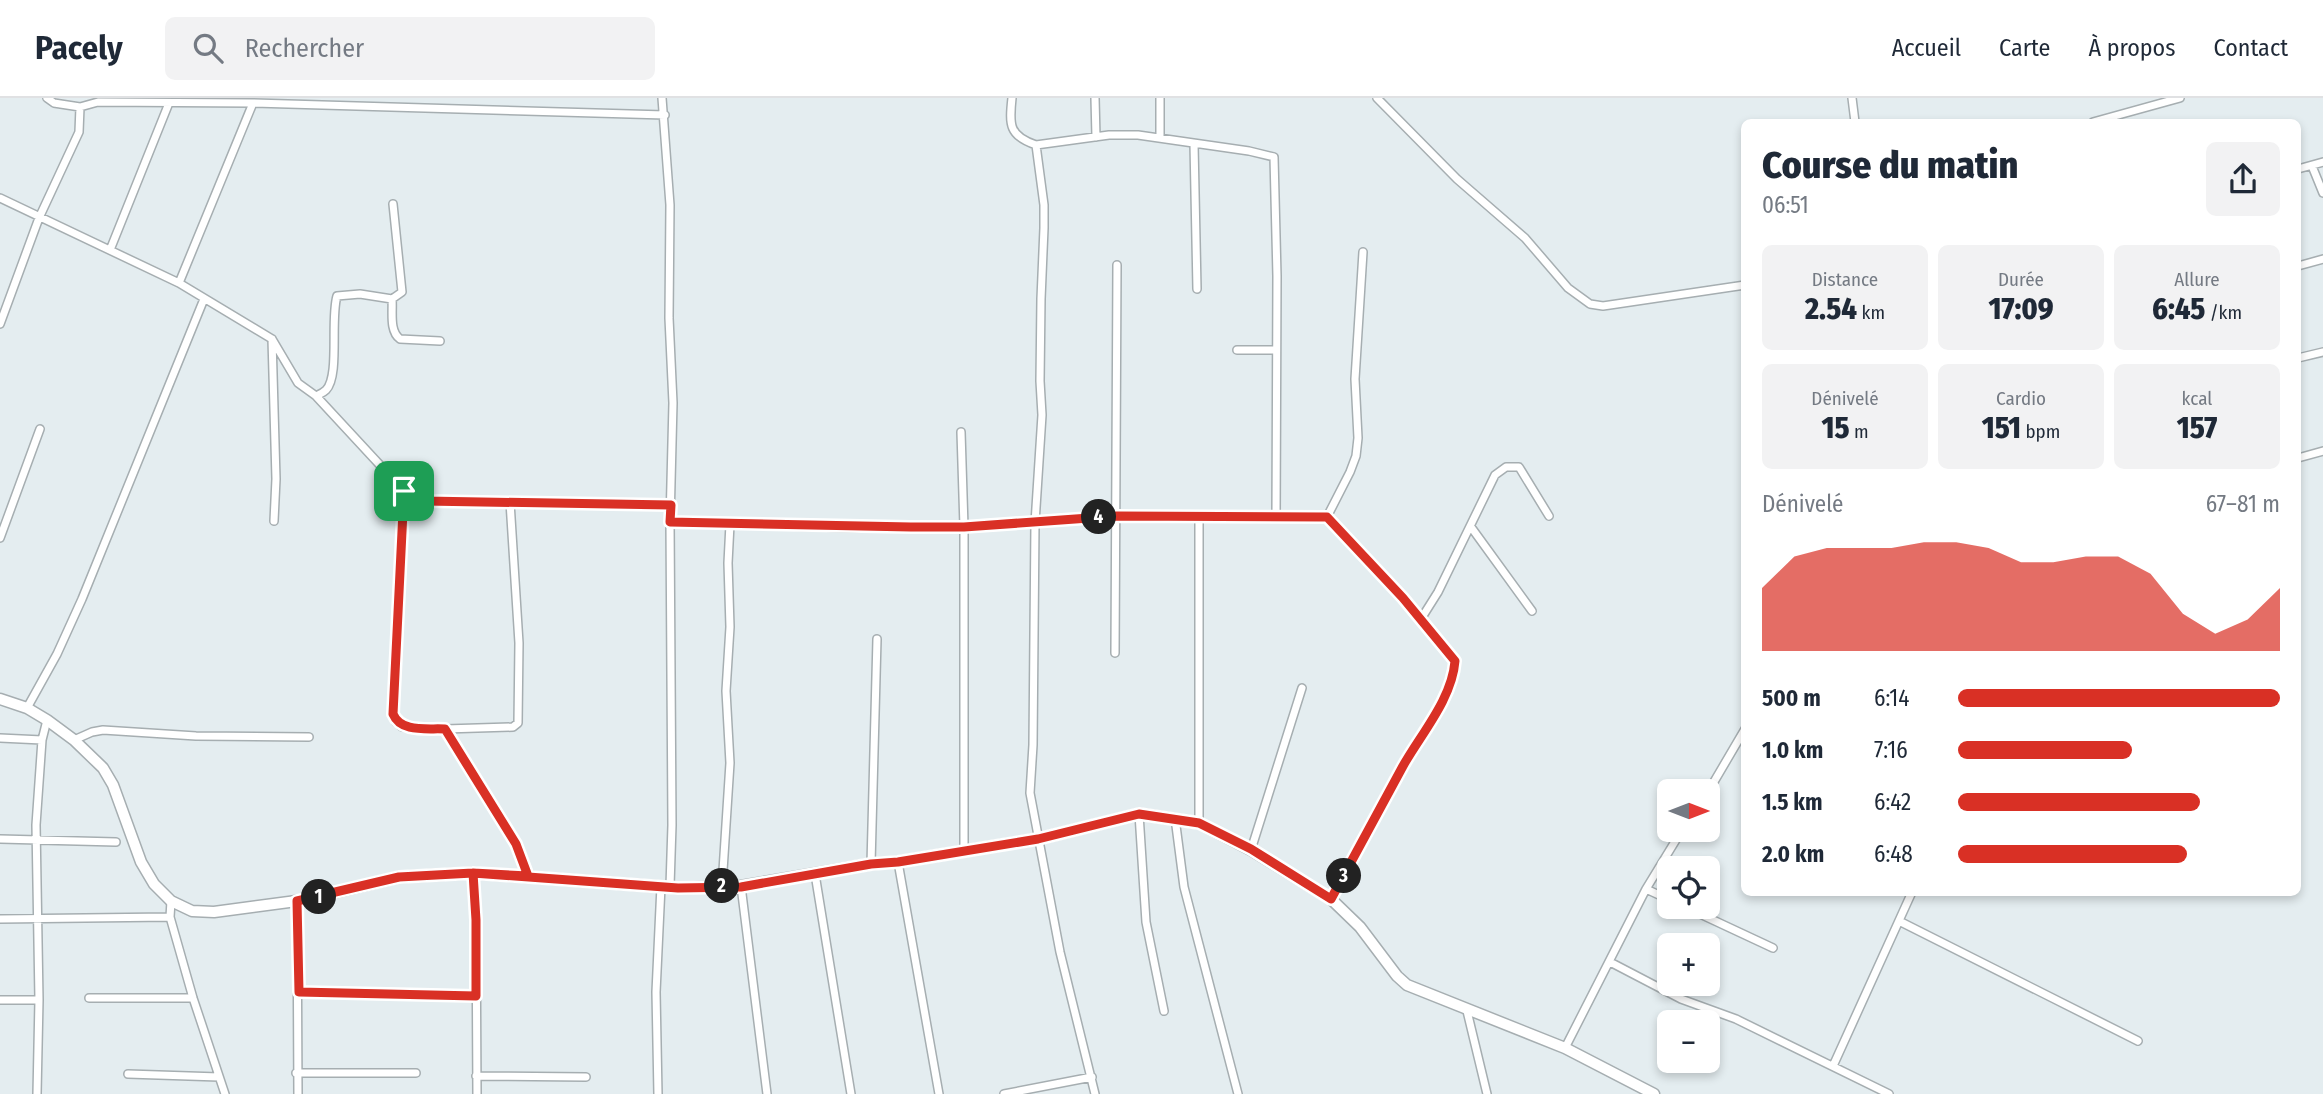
<!DOCTYPE html>
<html lang="fr">
<meta charset="utf-8">
<style>
body{margin:0;font-family:"Fira Sans Condensed",sans-serif;background:#f2f2f3;color:#1f2937;height:100vh;display:flex;flex-direction:column;font-size:26px;white-space:nowrap}
*{box-sizing:border-box;margin:0}
p{font-size:23px;color:#747a83}
.icon{flex:none;width:38px;height:38px;fill:none;stroke:currentColor;stroke-width:2;stroke-linecap:round;stroke-linejoin:round}
.map{position:relative;flex:1;overflow:hidden}
.side{position:absolute;left:1741px;top:21px;width:560px;height:777px;display:flex;flex-direction:column;background:#fff;border-radius:10px;box-shadow:0 4px 10px #0003}
.side>*{flex:none}
.needle{width:46px;rotate:90deg}
.tools{position:absolute;left:1657px;top:681px;display:grid;gap:14px}
.tools a{display:grid;place-items:center;width:63px;height:63px;border-radius:10px;background:#fff;box-shadow:0 4px 10px #0003;font-size:35px}
.pin{position:absolute;display:grid;place-items:center;width:60px;height:60px;color:#fff;margin:-30px;border-radius:14px;box-shadow:0 4px 10px #0006}
.km{position:absolute;width:35px;height:35px;margin:-18px;border-radius:50%;background:#222;color:#fff;font-size:19px;line-height:35px;text-align:center}
.round{display:grid;place-items:center;flex:none;width:74px;height:74px;border-radius:10px;background:#f2f2f3}
.head{display:flex;align-items:center;justify-content:space-between;height:119px;padding:0 21px}
h1{font-size:38px;font-weight:800;line-height:52px}
.figures{display:grid;grid-template-columns:repeat(3,1fr);gap:10px;height:119px;padding:7px 21px}
.figures div{display:grid;align-content:center;border-radius:10px;background:#f2f2f3;text-align:center}
.figures b{font-size:30px;font-weight:800}
.figures small{font-size:19px;font-weight:400}
.figures p{font-size:19px}
.chart{height:196px;padding:14px 21px}
.chart p{display:flex;justify-content:space-between}
.chart svg{width:100%;height:126px;margin-top:7px;fill:#d93025;opacity:.7}
ul{padding:0 21px;list-style:none;font-size:23px}
li{display:grid;grid-template-columns:112px 84px 1fr;align-items:center;height:52px}
li i{height:18px;border-radius:9px;background:#d93025}
header{display:flex;align-items:center;gap:42px;box-sizing:border-box;height:98px;padding:0 35px;background:#fff;border-bottom:2px solid #e0e1e3}
header strong{font-size:33px}
nav{display:flex;gap:38px;margin-inline-start:auto;font-size:24px}
.search{width:490px;height:63px;background:#f2f2f3;display:flex;align-items:center;gap:18px;box-sizing:border-box;padding:0 24px;border-radius:10px;color:#747a83;font-size:26px}
.map>svg:first-child{display:block}
.lines{fill:none;stroke-linecap:round;stroke-linejoin:round}
.street-casing{stroke:#a6aeb1;stroke-width:10}
.secondary-casing{stroke:#a6aeb1;stroke-width:13}
.street{stroke:#fff;stroke-width:7}
.secondary{stroke:#fff;stroke-width:10}
.route-casing{stroke:#fff;stroke-width:14}
.route{stroke:#d93025;stroke-width:9}
</style>
<header>
<strong>Pacely</strong>
<div class="search"><svg class="icon" aria-label="search" viewBox="0 0 24 24"><circle cx="10" cy="10" r="6"/><path d="M15 15l6 6"/></svg>Rechercher</div>
<nav><a>Accueil</a><a>Carte</a><a>À propos</a><a>Contact</a></nav>
</header>
<div class="map">
<svg width="2323" height="996" viewBox="0 0 2323 996">
<rect width="100%" height="100%" fill="#e4edf0"/>
<g class="lines">
<!-- street casing -->
<g class="street-casing">
<path id="street" d="M47,0L54,5L80,9L98,4L253,5L665,17
M662,0L670,107L669,220L673,305L670,424L672,727L670,788
M1012,0C1009,27 1009,38 1036,47L1044,107V130L1041,201L1040,283L1042,317L1035,425L1033,647L1030,695L1060,854L1095,996
M1095,0L1096,39
M1377,0L1457,81L1525,140L1568,190L1590,206L1603,208L1745,187
M1852,0L1855,24
M2093,24L2180,0
M1160,39V0
M1194,46L1197,191
M1036,47L1109,37H1138L1249,53L1274,59L1277,178L1276,420
M2312,68L2323,95
M2298,71L2323,64
M0,100L179,185L272,241L298,285L316,298L404,393L415,402L671,407
M110,152L169,5
M2298,168L2323,161
M179,185L253,5
M392,201C393,214 389,233 400,241L440,243
M0,226L39,120L79,34L80,9
M272,241L276,381L274,423
M1237,252H1275
M2298,260L2323,254
M316,298C320,296 323,295 326,292C340,278 330,221 337,198L360,196L392,201L402,194L393,106
M961,334L964,429V753
M2298,360L2323,353
M404,393L393,616L396,624L402,629L445,631L513,629L518,625L519,545L510,404
M1327,419L1350,374L1356,358L1358,340L1355,281L1363,154
M670,424L858,430L964,429L1117,418L1327,419L1410,509L1455,563C1452,601 1421,636 1403,668C1379,713 1355,757 1331,801
M1471,429L1532,513
M0,440L40,331
M1421,521L1438,494L1495,377L1506,369H1519L1549,418
M1115,555L1117,167
M27,610L57,556L82,501L204,201
M445,631L516,745L528,778
M0,640L42,642
M74,642L92,634L103,632L196,638L309,639
M1708,694L1745,631
M1139,716L1146,824L1164,913
M1175,720L1184,789L1238,996
M1199,725V419
M0,741L116,744
M1251,752L1302,590
M898,764L939,996
M871,766L877,541
M473,775L476,822L477,996
M815,776L851,996
M722,788L730,665L726,593L730,529L728,465L730,426
M741,788L767,996
M1646,791L1670,802
M171,803L170,819L193,900L225,996
M297,803L298,996
M1683,808L1773,850
M0,821L170,819
M1899,823L2138,943
M1610,864L1681,901L1736,921L1889,996
M299,894L476,898
M89,900H193
M0,902H39
M1467,913L1487,996
M1565,950L1646,791L1682,732
M1833,968L1912,794
M296,975H416
M128,976L219,979
M476,978L586,979
M37,996L39,902L36,727L42,642L47,622
M658,996L656,894L661,788
M1004,996L1092,979"/>
</g>
<!-- secondary casing -->
<g class="secondary-casing">
<path id="secondary" d="M0,601L27,610L47,622L74,642L103,670L113,687L141,764L154,786L171,803L192,813L214,814L304,802L399,779L473,775L678,790L741,788L871,766L898,764L1038,741L1139,716L1146,717L1199,725L1251,752L1331,801L1360,829L1397,878L1407,887L1565,950L1654,996"/>
</g>
<!-- street -->
<use href="#street" class="street"/>
<!-- secondary -->
<use href="#secondary" class="secondary"/>
</g>
<g class="lines">
<!-- route casing -->
<g class="route-casing">
<path id="route" d="M404,393L393,616C401,635 427,630 445,631L516,746L528,778L473,775L399,779L297,803L299,894L476,898V822L473,775L678,790L741,789L871,766L898,764L1038,741L1139,716L1199,725L1251,751L1331,801C1355,757 1379,713 1403,668C1421,636 1452,601 1455,563L1403,500L1327,419L1117,418L964,429H911L670,424L671,407L425,403L415,402L404,393"/>
</g>
<!-- route -->
<use href="#route" class="route"/>
</g>
</svg>
<div class="tools">
<a><svg class="needle" viewBox="-14 -14 28 28"><path d="M0-13l5 13h-10z" fill="#e53935"/><path d="M0 13l5-13h-10z" fill="#747a83"/></svg></a>
<a><svg class="icon" aria-label="locate" viewBox="0 0 24 24"><circle cx="12" cy="12" r="6"/><path d="M12 2v4M12 18v4M2 12h4M18 12h4"/></svg></a>
<a>+</a>
<a>−</a>
</div>
<div class="pin" style="left:404px;top:393px;background:#1e9e55"><svg class="icon" aria-label="arrive" viewBox="0 0 24 24"><path d="M6 21V4h12l-3 4 3 4H6"/></svg></div>
<b class="km" style="left:319px;top:799px">1</b>
<b class="km" style="left:722px;top:788px">2</b>
<b class="km" style="left:1344px;top:778px">3</b>
<b class="km" style="left:1099px;top:419px">4</b>
<section class="side">
<div class="head"><div><h1>Course du matin</h1><p>06:51</p></div><a class="round"><svg class="icon" aria-label="share" viewBox="0 0 24 24"><path d="M12 15V3M7 8l5-5 5 5M5 13v7h14v-7"/></svg></a></div>
<div class="figures">
<div><p>Distance</p><b>2.54<small> km</small></b></div>
<div><p>Durée</p><b>17:09</b></div>
<div><p>Allure</p><b>6:45<small> /km</small></b></div>
</div>
<div class="figures">
<div><p>Dénivelé</p><b>15<small> m</small></b></div>
<div><p>Cardio</p><b>151<small> bpm</small></b></div>
<div><p>kcal</p><b>157</b></div>
</div>
<div class="chart"><p><span>Dénivelé</span>67–81 m</p>
<svg viewBox="0 0 160 44" preserveAspectRatio="none"><path d="M0 44V22L10 11L20 8L30 8L40 8L50 6L60 6L70 8L80 13L90 13L100 11L110 11L120 17L130 31L140 38L150 33L160 22V44z"/></svg>
</div>
<ul>
<li><b>500 m</b>6:14<i style="width:100%"></i></li>
<li><b>1.0 km</b>7:16<i style="width:54%"></i></li>
<li><b>1.5 km</b>6:42<i style="width:75%"></i></li>
<li><b>2.0 km</b>6:48<i style="width:71%"></i></li>
</ul>
</section>
</div>
